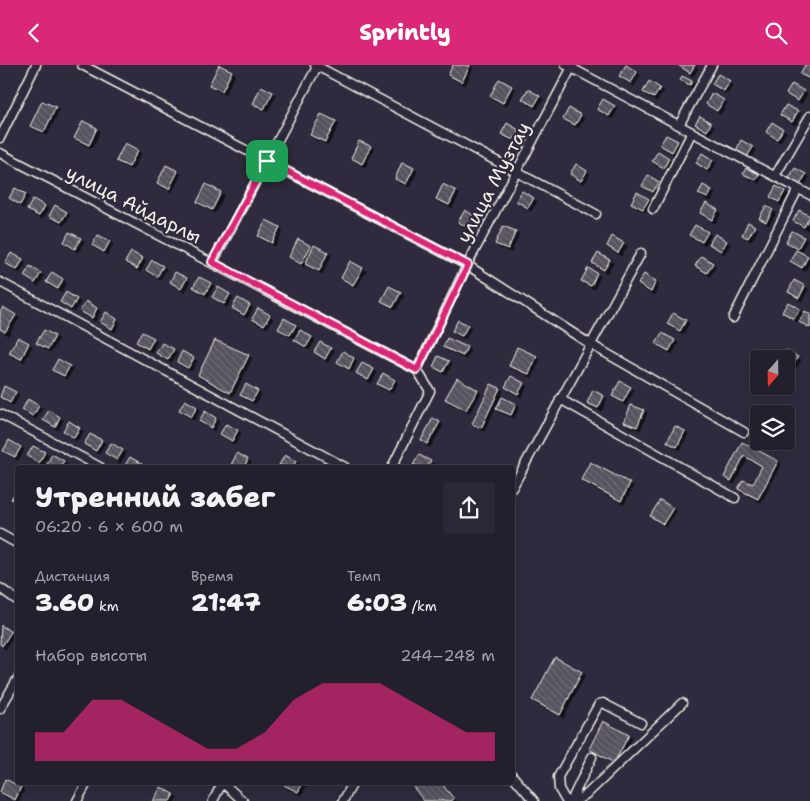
<!DOCTYPE html>
<html lang="ru">
<meta charset="utf-8">
<style>
body{margin:0;font-family:"Shantell Sans",sans-serif;background:#2b2836;color:#f1f3f6;height:100vh;display:flex;flex-direction:column;font-size:19px;white-space:nowrap}
*{box-sizing:border-box;margin:0}
p{font-size:16px;color:#a3a3aa}
.icon{flex:none;width:28px;height:28px;fill:none;stroke:currentColor;stroke-width:2;stroke-linecap:round;stroke-linejoin:round}
.map{position:relative;flex:1;overflow:hidden}
.panel{position:absolute;left:15px;top:400px;width:500px;height:320px;display:flex;flex-direction:column;background:#23202e;border-radius:5px;box-shadow:0 5px 20px #0002,0 0 0 1px #403e4a}
.panel>*{flex:none}
.needle{width:32px;rotate:200deg}
.fabs{position:absolute;left:750px;top:285px;display:grid;gap:10px}
.fabs a{display:grid;place-items:center;width:45px;height:45px;border-radius:5px;background:#23202e;box-shadow:0 5px 20px #0002,0 0 0 1px #403e4a;font-size:25px}
.pin{position:absolute;display:grid;place-items:center;width:42px;height:42px;color:#fff;margin:-21px;border-radius:10px;box-shadow:0 2px 8px #0006}
.round{display:grid;place-items:center;flex:none;width:52px;height:52px;border-radius:5px;background:#2b2836}
.summary{display:flex;align-items:center;justify-content:space-between;height:85px;padding:0 20px}
h1{font-size:28px;font-weight:800;line-height:38px}
.figures{display:grid;grid-template-columns:repeat(3,1fr);gap:8px;height:85px;padding:5px 20px}
.figures div{display:grid;align-content:center}
.figures b{font-size:25px;font-weight:800}
.figures small{font-size:14px;font-weight:400}
.figures p{font-size:14px}
.chart{height:140px;padding:10px 20px}
.chart p{display:flex;justify-content:space-between}
.chart svg{width:100%;height:90px;margin-top:5px;fill:#db2777;opacity:.7}
header{display:flex;justify-content:space-between;align-items:center;height:65px;padding:0 20px;background:#db2777;color:#fff;font-size:22px;font-weight:800}
.map>svg:first-child{display:block}
.building{fill:url(#building-back-hatch);stroke:#f4f1e8;filter:url(#shadow)}
.lines{fill:none;stroke-linecap:round;stroke-linejoin:round}
.minor-casing{stroke:#f4f1e8;stroke-width:11}
.minor{stroke:#2f2a3d;stroke-width:8}
.route-casing{stroke:#fff;stroke-width:10}
.route{stroke:#db2777;stroke-width:6}
.labels{text-anchor:middle;stroke-width:4.5;stroke-linejoin:round;paint-order:stroke}
.street-label{font-size:19px;fill:#f4f1e8;stroke:#2f2a3d}
</style>
<header><svg class="icon" aria-label="back" viewBox="0 0 24 24"><path d="M15 5l-7 7 7 7"/></svg>Sprintly<svg class="icon" aria-label="search" viewBox="0 0 24 24"><circle cx="10" cy="10" r="6"/><path d="M15 15l6 6"/></svg></header>
<div class="map">
<svg width="810" height="736" viewBox="0 0 810 736">
<defs>
<pattern id="building-back-hatch" width="6" height="6" patternUnits="userSpaceOnUse" patternTransform="scale(1.25)"><rect width="6" height="6" fill="#56525f"/><path d="M-1 5l2 2M0 0l6 6M5-1l2 2" fill="none" stroke="#6f6b76"/></pattern>
<filter id="shadow"><feDropShadow dx="3" dy="3" stdDeviation="0" flood-color="#0009"/></filter>
</defs>
<rect width="100%" height="100%" fill="#2f2a3d"/>
<filter id="ink" filterUnits="userSpaceOnUse"><feTurbulence type="fractalNoise" baseFrequency=".02" numOctaves="2"/><feDisplacementMap in="SourceGraphic" scale="10" xChannelSelector="R" yChannelSelector="G"/><feConvolveMatrix kernelMatrix="1 2 1 2 8 2 1 2 1" color-interpolation-filters="sRGB"/></filter>
<g filter="url(#ink)">
<!-- building -->
<path class="building" d="M219,0L232,6L222,26L209,20Z
M453,0H470L462,17L448,10Z
M626,0L637,7L631,18L619,11Z
M678,0H695L690,8Z
M805,0H810V14L800,9Z
M718,9L730,16L724,26L712,19Z
M682,11L692,16L690,20L680,15Z
M499,14L512,21L503,38L490,31Z
M649,16L660,23L654,33L643,27Z
M792,19L804,26L798,36L786,29Z
M261,21L273,27L264,44L253,39Z
M528,24L540,31L534,41L522,34Z
M712,28L724,35L717,46L706,39Z
M603,34L615,41L609,51L597,44Z
M42,36L56,42L44,67L30,61Z
M786,40L798,46L792,57L780,50Z
M569,43L581,50L575,60L563,54Z
M321,49L336,56L325,77L310,70Z
M700,51L711,58L707,66L695,59Z
M83,56L97,63L89,80L74,73Z
M772,57L783,64L777,74L766,67Z
M507,58L519,65L513,75L501,69Z
M666,70L678,76L672,87L660,80Z
M741,75L753,82L747,92L736,86Z
M359,76L371,81L362,99L351,93Z
M125,78L138,85L129,102L116,96Z
M658,86L669,93L664,103L652,96Z
M702,88L713,95L707,105L696,98Z
M402,97L414,103L406,119L395,114Z
M576,99L587,106L581,116L570,109Z
M166,100L178,106L169,124L157,118Z
M746,103L759,109L756,115L743,109Z
M795,103L806,109L800,120L789,113Z
M648,110L659,117L653,127L642,121Z
M206,119L221,127L212,145L197,137Z
M443,119L456,126L449,140L436,134Z
M703,120L712,125L708,133L698,129Z
M776,121L785,126L779,137L770,132Z
M15,123L26,129L20,140L9,133Z
M522,126L534,133L528,143L516,136Z
M637,127L649,134L643,144L631,138Z
M33,134L45,141L39,151L27,145Z
M706,138L718,145L712,155L700,148Z
M55,140L67,147L61,157L49,151Z
M766,141L773,145L766,157L759,153Z
M465,145L476,152L470,163L458,157Z
M799,145L810,151L804,162L793,156Z
M266,155L280,162L272,178L258,171Z
M748,157L755,161L748,173L742,170Z
M695,160L708,167L702,177L689,170Z
M503,161L516,166L508,184L495,179Z
M792,166L804,172L798,183L786,177Z
M69,167L81,173L75,184L64,177Z
M715,169L727,176L721,186L709,179Z
M98,170L110,176L104,187L92,180Z
M612,171L624,178L618,188L607,181Z
M298,174L311,181L301,199L289,192Z
M314,180L328,187L319,206L305,199Z
M796,185L808,191L802,203L790,196Z
M131,187L143,193L137,204L125,197Z
M11,188L23,194L17,205L5,198Z
M598,188L610,195L604,205L592,198Z
M701,191L713,198L707,208L695,201Z
M152,195L163,201L157,212L146,205Z
M350,196L363,203L353,220L341,213Z
M30,201L41,208L35,218L24,211Z
M588,203L597,208L591,221L581,216Z
M52,207L63,214L58,224L46,217Z
M175,207L187,213L181,224L170,217Z
M644,209L656,216L651,227L638,219Z
M199,212L211,218L205,229L193,222Z
M794,215L805,221L799,233L788,227Z
M389,221L401,227L393,242L381,236Z
M218,222L230,229L224,239L212,232Z
M66,227L77,234L71,244L60,237Z
M238,233L250,240L244,250L232,243Z
M86,236L97,243L92,253L80,246Z
M788,237L800,244L794,254L782,247Z
M3,242L16,250L5,267L0,264V248Z
M258,243L270,250L264,260L252,254Z
M805,246L810,249V263L799,257Z
M106,247L117,254L112,264L100,257Z
M673,248L686,255L680,266L667,259Z
M284,253L296,260L290,270L278,264Z
M458,255L468,260L462,271L452,266Z
M44,265L55,271L48,284L36,278Z
M300,265L312,272L306,282L294,275Z
M142,267L154,273L148,284L136,277Z
M662,268L675,275L669,286L656,279Z
M18,272L29,278L21,294L9,288Z
M447,273L467,282L463,291L443,282Z
M215,275L249,290L230,328L198,310Z
M320,277L331,283L325,294L314,287Z
M162,278L174,284L168,295L156,288Z
M517,282L537,291L529,309L509,301Z
M786,285L798,292L792,302L786,299V294H781Z
M182,286L194,293L188,303L177,297Z
M343,286L354,293L349,304L337,297Z
M438,291L449,296L443,307L433,302Z
M58,294L70,301L64,311L52,305Z
M362,298L374,304L368,315L356,308Z
M383,308L395,315L389,325L377,319Z
M511,311L524,318L518,329L505,322Z
M457,313L478,325L466,345L445,334Z
M620,316L631,322L623,337L612,331Z
M246,319L258,326L252,336L240,330Z
M491,319L500,323L481,363L472,359Z
M4,321L16,327L10,338L0,332Z
M593,325L604,331L598,343L587,338Z
M502,332L516,339L511,350L496,344Z
M28,334L39,341L33,351L22,345Z
M185,335L197,342L191,352L179,345Z
M631,340L644,345L637,362L624,357Z
M49,345L60,352L55,362L43,355Z
M205,346L216,353L211,363L199,356Z
M433,353L440,357L427,379L421,375Z
M69,356L80,363L74,373L63,366Z
M226,359L238,365L232,376L220,369Z
M675,361L685,366L677,382L667,377Z
M90,369L102,375L96,386L84,379Z
M9,375L21,382L15,392L3,386Z
M742,377L778,396L758,434L738,424L743,415L753,419L762,401L744,391L731,416L724,412Z
M111,378L123,385L117,395L105,388Z
M33,381L45,387L39,398L27,391Z
M237,388L248,394L244,402H230Z
M52,389L64,396L60,402H51L47,400Z
M285,390L296,396L293,402L279,400Z
M419,390L431,396L427,402L413,400Z
M130,392L142,399L140,402H124Z
M590,397L630,418L621,436L581,415Z
M17,424H18V438L11,434Z
M660,435L673,443L663,459L650,451Z
M1,560L11,567L2,581L0,579Z
M555,592L582,607L560,650L532,635Z
M603,656L629,670L614,698L589,684Z
M5,714L21,722L15,735L0,727Z
M285,718H303L298,727L284,720Z
M410,718H441L454,734L451,736H424Z
M161,722L174,729L170,736H153Z"/>
<g class="lines">
<!-- minor casing -->
<g class="minor-casing">
<path id="minor" d="M82,0L467,200L590,279L744,367
M315,0L596,149
M566,0L810,130
M679,60L712,0
M0,73L36,0
M0,88L417,305L430,326L392,402
M775,111L810,51
M653,144L692,67
M213,197L318,0
M0,217L345,402
M733,253L798,124
M417,305L467,200L573,0
M560,334L735,433
M0,349L100,402
M512,423L641,188
M0,469L18,479
M0,523L18,536
M0,644L18,613
M512,710L534,736
M223,718L243,736
M77,736L87,718
M213,736L222,718
M343,736L353,718
M566,736L559,724L558,712L599,639L603,638L641,658
M571,736L592,692
M576,736L588,728L682,638"/>
</g>
<!-- minor -->
<use href="#minor" class="minor"/>
</g>
</g>
<g class="lines" filter="url(#ink)">
<!-- route casing -->
<g class="route-casing">
<path id="route" d="M267,96L468,200L417,305L212,197Z"/>
</g>
<!-- route -->
<use href="#route" class="route"/>
</g>
<g class="labels">
<!-- street labels -->
<g class="street-label">
<text transform="translate(493 117) rotate(-62)" y="7">улица Музтау</text>
<text transform="translate(134 139) rotate(27)" y="7">улица Айдарлы</text>
</g>
</g>
</svg>
<div class="fabs">
<a><svg class="needle" viewBox="-14 -14 28 28"><path d="M0-13l5 13h-10z" fill="#e53935"/><path d="M0 13l5-13h-10z" fill="#a3a3aa"/></svg></a>
<a><svg class="icon" aria-label="layers" viewBox="0 0 24 24"><path d="M12 4l9 5-9 5-9-5zM3 14l9 5 9-5"/></svg></a>
</div>
<div class="pin" style="left:267px;top:96px;background:#1e9e55"><svg class="icon" aria-label="arrive" viewBox="0 0 24 24"><path d="M6 21V4h12l-3 4 3 4H6"/></svg></div>
<section class="panel">
<div class="summary"><div><h1>Утренний забег</h1><p>06:20 · 6 × 600 m</p></div><a class="round"><svg class="icon" aria-label="share" viewBox="0 0 24 24"><path d="M12 15V3M7 8l5-5 5 5M5 13v7h14v-7"/></svg></a></div>
<div class="figures">
<div><p>Дистанция</p><b>3.60<small> km</small></b></div>
<div><p>Время</p><b>21:47</b></div>
<div><p>Темп</p><b>6:03<small> /km</small></b></div>
</div>
<div class="chart"><p><span>Набор высоты</span>244–248 m</p>
<svg viewBox="0 0 160 44" preserveAspectRatio="none"><path d="M0 44V30L10 30L20 14L30 14L40 22L50 30L60 38L70 38L80 30L90 14L100 6L110 6L120 6L130 14L140 22L150 30L160 30V44z"/></svg>
</div>
</section>
</div>
